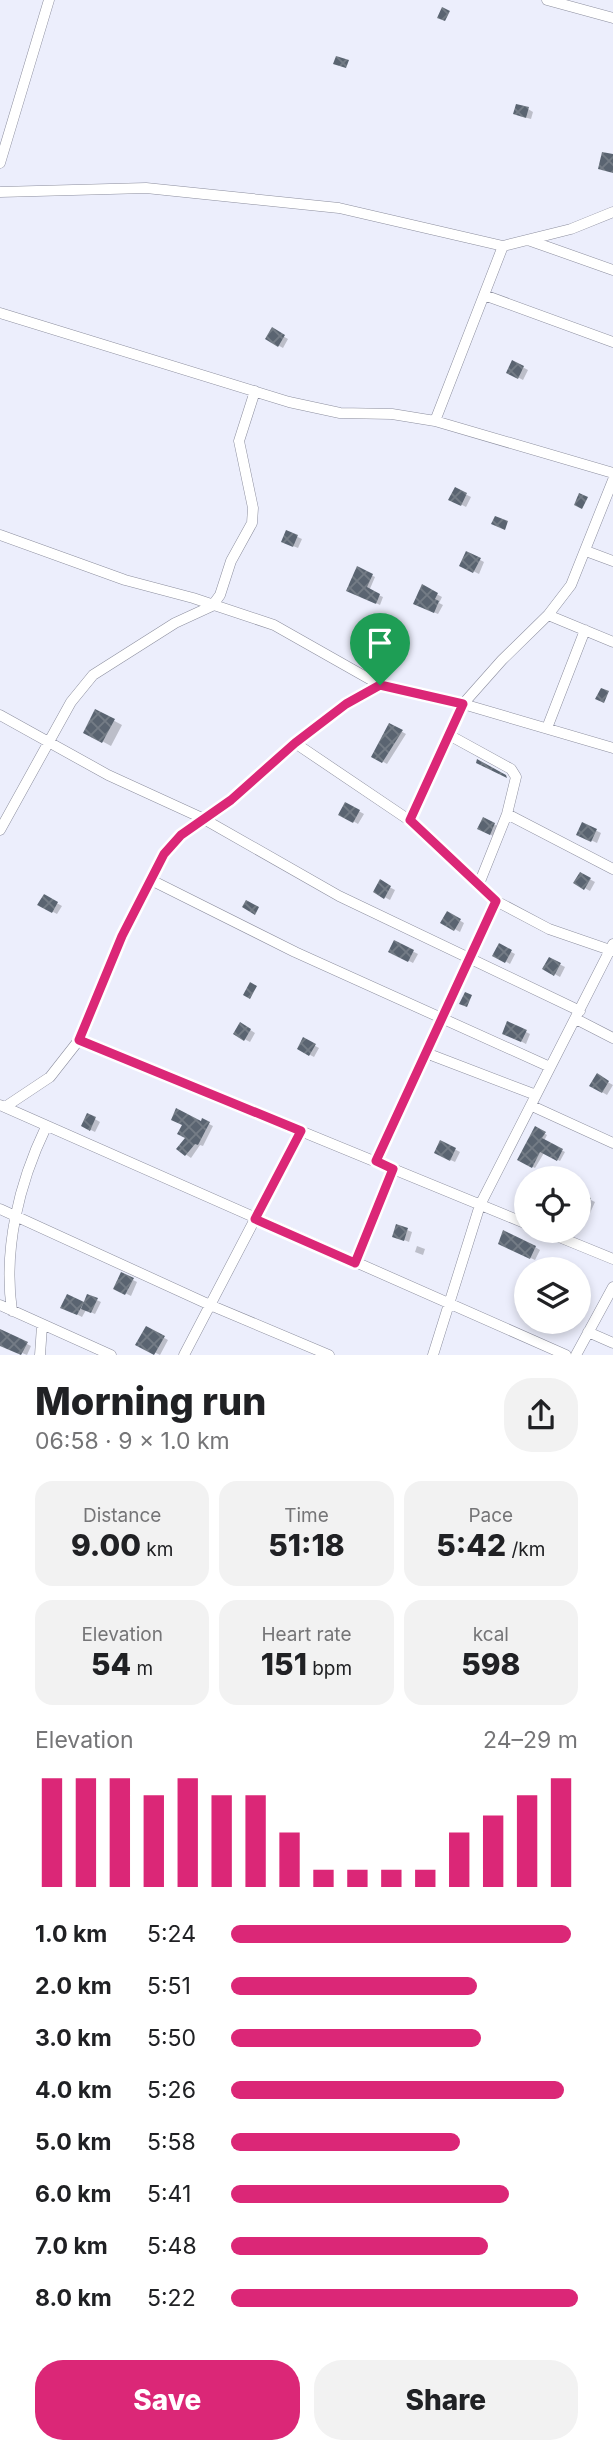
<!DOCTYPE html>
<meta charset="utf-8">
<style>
body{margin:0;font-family:Inter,sans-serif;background:#f2f2f2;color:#202124;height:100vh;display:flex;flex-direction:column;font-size:26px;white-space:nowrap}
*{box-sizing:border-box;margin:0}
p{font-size:23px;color:#757577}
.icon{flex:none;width:38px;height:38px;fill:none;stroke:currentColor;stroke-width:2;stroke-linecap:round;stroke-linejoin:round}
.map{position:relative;height:1355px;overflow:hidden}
.sheet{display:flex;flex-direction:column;background:#fff;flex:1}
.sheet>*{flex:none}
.tools{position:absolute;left:514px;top:1166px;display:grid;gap:14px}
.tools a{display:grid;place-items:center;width:77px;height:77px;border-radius:50%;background:#fff;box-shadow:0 4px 10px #0003;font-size:35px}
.pin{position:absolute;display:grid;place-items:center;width:60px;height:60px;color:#fff;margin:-72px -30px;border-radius:50% 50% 50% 0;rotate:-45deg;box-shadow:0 0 7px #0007}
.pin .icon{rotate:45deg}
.round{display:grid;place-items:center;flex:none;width:74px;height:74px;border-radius:28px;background:#f2f2f2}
.overview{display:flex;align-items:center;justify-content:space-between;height:119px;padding:0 35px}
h1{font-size:38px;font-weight:800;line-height:52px}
.metrics{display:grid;grid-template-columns:repeat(3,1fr);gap:10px;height:119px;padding:7px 35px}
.metrics div{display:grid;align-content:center;border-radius:18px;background:#f2f2f2;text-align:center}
.metrics b{font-size:30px;font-weight:800}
.metrics small{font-size:19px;font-weight:400}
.metrics p{font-size:19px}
.chart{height:196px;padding:14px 35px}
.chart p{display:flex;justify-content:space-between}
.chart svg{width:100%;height:126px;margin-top:7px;stroke:#db2777;stroke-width:6}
.button{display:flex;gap:14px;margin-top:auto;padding:14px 35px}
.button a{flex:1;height:80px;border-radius:28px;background:#db2777;color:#fff;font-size:28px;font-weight:800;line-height:80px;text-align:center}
.button a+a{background:#f2f2f2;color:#202124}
ul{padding:0 35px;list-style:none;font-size:23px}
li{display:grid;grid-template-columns:112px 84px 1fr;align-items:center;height:52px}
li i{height:18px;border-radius:9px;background:#db2777}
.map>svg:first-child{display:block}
.shadow{fill:#0003}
.building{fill:url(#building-cross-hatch)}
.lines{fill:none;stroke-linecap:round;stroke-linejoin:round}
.street-casing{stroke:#8c8e9e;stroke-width:11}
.street{stroke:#fff;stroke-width:10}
.route-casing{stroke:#fff;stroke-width:14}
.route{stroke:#db2777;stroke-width:9}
</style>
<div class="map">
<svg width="613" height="1355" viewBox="0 0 613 1355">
<defs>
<pattern id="building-cross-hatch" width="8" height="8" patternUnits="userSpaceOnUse" patternTransform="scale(1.75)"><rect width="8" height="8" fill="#5a6471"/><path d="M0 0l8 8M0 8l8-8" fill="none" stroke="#747c86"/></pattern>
</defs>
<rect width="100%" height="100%" fill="#eceefc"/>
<!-- shadow -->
<path class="shadow" d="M528,109L533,112L531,119L520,116Z
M272,330L288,339L283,348L267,339Z
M513,362L528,370L523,380L508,372Z
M455,489L471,497L466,507L451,499Z
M287,532L302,539L298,548L288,544Z
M467,553L484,562L479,574L461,565Z
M358,569L375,577L369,591L383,597L380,605L349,590Z
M423,587L442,597L439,603L443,605L438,614L419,606Z
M96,711L122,725L111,746L85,732Z
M390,725L406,734L387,764L373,756Z
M346,804L364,814L358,824L341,814Z
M484,819L499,827L495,837L479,829Z
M583,824L601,833L597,843L578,834Z
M580,874L595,882L590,891L576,883Z
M380,882L395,890L390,900L375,892Z
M44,896L62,906L57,914L40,905Z
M447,913L464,923L460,932L442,922Z
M394,942L418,954L413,963L390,951Z
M500,946L515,954L510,964L495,955Z
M549,959L565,967L560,977L544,968Z
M241,1024L255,1033L250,1042L235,1034Z
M526,1032L530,1034L526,1044L509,1035Z
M304,1040L319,1048L314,1057L299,1049Z
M597,1076L613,1085L607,1095L592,1086Z
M88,1115L100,1122L95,1132L83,1126Z
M203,1121L213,1126L203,1146L200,1145L191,1158L178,1149Z
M536,1129L547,1135L544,1141L565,1152L560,1161L544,1153L535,1168L519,1160Z
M441,1142L460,1152L455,1162L436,1153Z
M579,1194L595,1202L590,1213L579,1208Z
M397,1226L412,1232L409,1242L399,1238Z
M417,1246L425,1249L423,1255L415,1252Z
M505,1246L535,1247L540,1250L535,1260Z
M133,1280L137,1282L131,1296L115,1288Z
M68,1296L85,1304L88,1296L101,1302L95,1314L86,1310L82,1317L63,1307Z
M146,1328L168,1340L160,1355L138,1344Z
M1,1331L31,1346L27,1355L0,1344Z"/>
<!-- building -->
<path class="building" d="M442,7L450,11L445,21L437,18Z
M336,56L349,60L346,68L333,64Z
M516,104L529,107L526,118L513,114Z
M602,152L613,154V173L598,169Z
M272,327L285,335L278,347L265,339Z
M512,360L524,366L518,379L506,373Z
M455,487L467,493L461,506L448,500Z
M579,493L588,497L582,509L574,505Z
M495,516L508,521L505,530L491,524Z
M286,530L298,535L293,547L281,542Z
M466,551L481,558L473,573L459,566Z
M357,566L373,574L367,587L380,594L376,604L346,591Z
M422,584L438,593L435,599L439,601L434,613L413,604Z
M601,688L609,691L604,703L595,699Z
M95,709L115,719L102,743L83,733Z
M389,723L403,730L382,763L371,757Z
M477,759L506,775L507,778L476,763Z
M345,802L360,810L353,823L338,815Z
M483,817L495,823L490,835L477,829Z
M582,822L597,829L591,842L576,835Z
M580,872L591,878L584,890L573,883Z
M380,879L391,886L384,899L373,892Z
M44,894L58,902L52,913L37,905Z
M246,900L259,907L255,915L242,907Z
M447,911L461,919L454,931L440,923Z
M394,940L414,950L408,962L388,952Z
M499,943L512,950L505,963L492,956Z
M549,957L561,963L554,976L542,969Z
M250,982L257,986L250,999L243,995Z
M465,992L472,995L467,1007L459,1004Z
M507,1021L527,1030L521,1042L502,1034Z
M240,1022L251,1029L244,1041L233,1034Z
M303,1037L316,1044L309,1056L297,1049Z
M597,1073L609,1081L602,1093L589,1086Z
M176,1108L201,1121L202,1118L210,1122L198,1145L195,1144L185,1156L176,1149L185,1138L177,1134L182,1125L171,1120Z
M87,1113L96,1117L90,1131L81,1126Z
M535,1126L546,1132L542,1138L563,1149L557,1161L540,1152L532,1168L517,1160Z
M440,1140L456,1148L450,1161L434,1153Z
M579,1192L591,1198L579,1223Z
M396,1224L408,1228L404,1241L392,1237Z
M503,1230L536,1246L530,1259L498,1244Z
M121,1272L134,1278L125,1295L113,1289Z
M67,1294L84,1302L77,1315L60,1308Z
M87,1294L98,1298L91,1313L81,1309Z
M146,1326L165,1336L154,1355L135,1345Z
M0,1329L28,1342L21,1355L0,1346Z"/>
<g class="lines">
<!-- street casing -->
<g class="street-casing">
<path id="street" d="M547,0L613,18
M0,163L49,0
M0,192L146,188L339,208L503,246L571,229L613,212
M528,240L613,270
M484,295L613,342
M0,313L289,402L340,413L392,414L435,421L613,473
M435,421L503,246
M0,535L125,580L193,598L274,625L380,685L463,704L613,748
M586,551L613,561
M548,615L613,642
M0,715L108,775L202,818L339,896L580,1011
M547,728L585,630
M449,735L511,769L516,777L507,814L479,884
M295,743L409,820L496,901L549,929L613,951
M507,814L613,869
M409,820L463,704L502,660L548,615L571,585L613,480
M0,830L71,702L93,675L175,623L212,606L220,595L231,561L252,523L253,508L239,441L255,391
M151,880L295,952L550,1067
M576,1019L613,1038
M79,1040L527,1224
M426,1053L536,1095
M0,1105L566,1355
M532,1106L613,1143
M5,1107L50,1077L79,1040L122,936L164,854L181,835L231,800L295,743L347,704L380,685
M376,1161L496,901
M0,1209L210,1305L329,1355
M542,1230L613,1259
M355,1263L393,1169
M0,1305L111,1355
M12,1311C3,1249 19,1183 46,1127
M588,1332L613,1343
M40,1355L42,1326
M184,1355L301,1131
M433,1355L480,1205L613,944
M576,1355L613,1287"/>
</g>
<!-- street -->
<use href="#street" class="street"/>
</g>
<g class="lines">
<!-- route casing -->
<g class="route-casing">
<path id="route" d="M380,685L463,704L410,820L496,901L376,1161L393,1169L355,1263L255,1219L301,1131L79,1040L122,936L164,854L181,835L231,800L295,743L346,704Z"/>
</g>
<!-- route -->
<use href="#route" class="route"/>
</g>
</svg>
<div class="tools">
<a><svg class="icon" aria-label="locate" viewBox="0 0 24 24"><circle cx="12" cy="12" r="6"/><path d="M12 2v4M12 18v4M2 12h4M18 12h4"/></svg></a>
<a><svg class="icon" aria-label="layers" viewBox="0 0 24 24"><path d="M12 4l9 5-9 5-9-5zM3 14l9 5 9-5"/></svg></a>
</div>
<div class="pin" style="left:380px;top:685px;background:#1e9e55"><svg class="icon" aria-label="arrive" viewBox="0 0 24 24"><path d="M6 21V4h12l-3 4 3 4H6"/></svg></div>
</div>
<section class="sheet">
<div class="overview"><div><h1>Morning run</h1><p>06:58 · 9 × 1.0 km</p></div><a class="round"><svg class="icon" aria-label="share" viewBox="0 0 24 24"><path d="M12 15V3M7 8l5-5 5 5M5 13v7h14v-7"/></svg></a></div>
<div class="metrics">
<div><p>Distance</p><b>9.00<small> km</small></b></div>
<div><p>Time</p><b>51:18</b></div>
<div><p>Pace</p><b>5:42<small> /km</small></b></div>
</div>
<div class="metrics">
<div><p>Elevation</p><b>54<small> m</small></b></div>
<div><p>Heart rate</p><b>151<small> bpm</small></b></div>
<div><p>kcal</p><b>598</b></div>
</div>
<div class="chart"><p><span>Elevation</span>24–29 m</p>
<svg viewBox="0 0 160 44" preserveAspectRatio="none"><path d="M5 44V6M15 44V6M25 44V6M35 44V12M45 44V6M55 44V12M65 44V12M75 44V25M85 44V38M95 44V38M105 44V38M115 44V38M125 44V25M135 44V19M145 44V12M155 44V6"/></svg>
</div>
<ul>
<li><b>1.0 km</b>5:24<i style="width:98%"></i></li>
<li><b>2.0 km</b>5:51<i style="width:71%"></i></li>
<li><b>3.0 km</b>5:50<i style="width:72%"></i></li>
<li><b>4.0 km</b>5:26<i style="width:96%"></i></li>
<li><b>5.0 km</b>5:58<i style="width:66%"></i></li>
<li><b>6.0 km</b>5:41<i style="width:80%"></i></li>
<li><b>7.0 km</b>5:48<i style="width:74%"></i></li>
<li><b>8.0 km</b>5:22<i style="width:100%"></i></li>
</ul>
<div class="button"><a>Save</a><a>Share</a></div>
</section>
